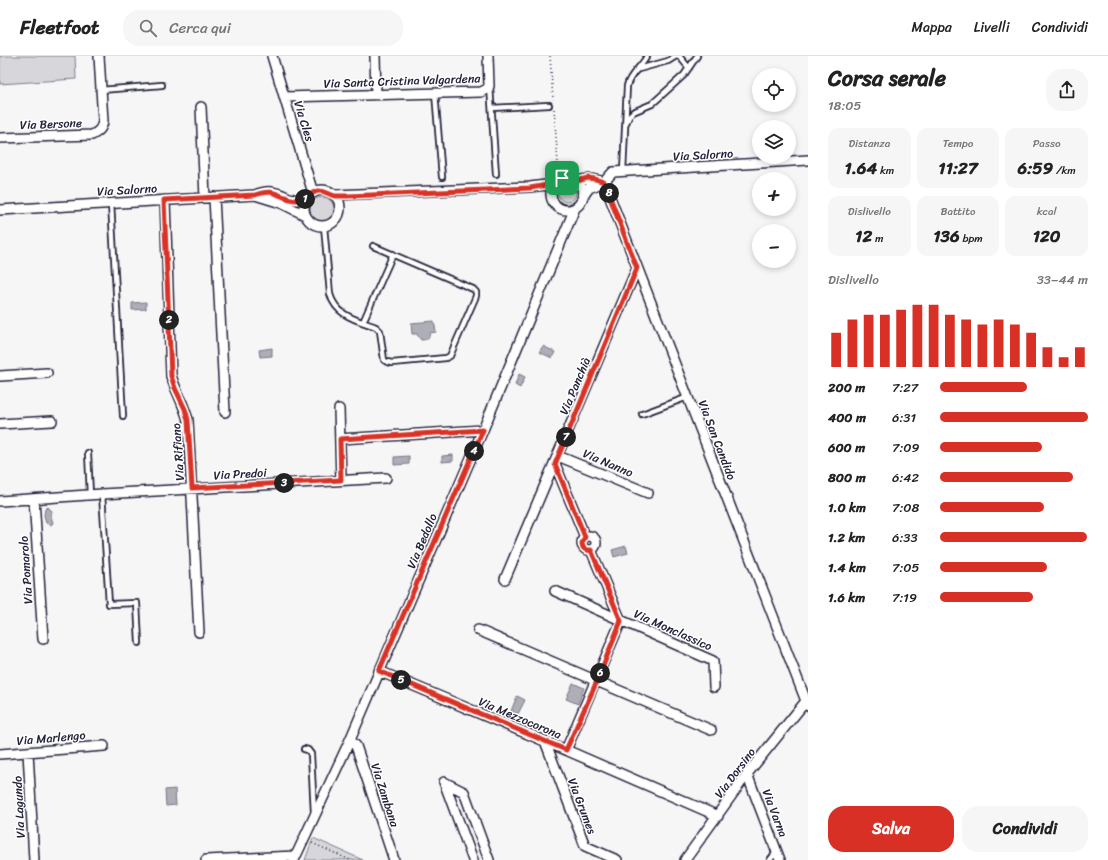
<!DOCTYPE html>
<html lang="it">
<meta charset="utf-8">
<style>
body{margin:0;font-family:Sriracha,sans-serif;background:#f6f6f6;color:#222;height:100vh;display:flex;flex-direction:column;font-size:15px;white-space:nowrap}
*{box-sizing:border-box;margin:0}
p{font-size:13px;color:#767676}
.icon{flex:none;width:22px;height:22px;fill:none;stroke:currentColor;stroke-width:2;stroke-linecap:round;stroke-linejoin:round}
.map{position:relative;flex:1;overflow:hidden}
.side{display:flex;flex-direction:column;background:#fff;width:300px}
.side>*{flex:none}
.fabs{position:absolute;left:752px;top:12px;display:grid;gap:8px}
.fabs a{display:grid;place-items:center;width:44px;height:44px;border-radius:50%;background:#fff;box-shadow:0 2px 6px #0003;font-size:20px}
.pin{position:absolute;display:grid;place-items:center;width:34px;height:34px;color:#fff;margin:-17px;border-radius:8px;box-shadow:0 2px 6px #0006}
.km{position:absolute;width:20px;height:20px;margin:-10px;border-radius:50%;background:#222;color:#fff;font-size:11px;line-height:20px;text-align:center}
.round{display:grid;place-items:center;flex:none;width:42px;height:42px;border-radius:16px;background:#f6f6f6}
.summary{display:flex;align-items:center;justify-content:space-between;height:68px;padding:0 20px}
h1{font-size:22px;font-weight:700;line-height:30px}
.figures{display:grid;grid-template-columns:repeat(3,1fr);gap:6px;height:68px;padding:4px 20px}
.figures div{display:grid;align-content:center;border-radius:10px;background:#f6f6f6;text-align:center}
.figures b{font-size:17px;font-weight:700}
.figures small{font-size:11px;font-weight:400}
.figures p{font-size:11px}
.chart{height:112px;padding:8px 20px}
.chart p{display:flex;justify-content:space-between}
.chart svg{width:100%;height:72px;margin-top:4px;stroke:#d93025;stroke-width:6}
.primary-button{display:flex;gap:8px;margin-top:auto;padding:8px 20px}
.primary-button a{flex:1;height:46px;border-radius:16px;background:#d93025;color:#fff;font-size:16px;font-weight:700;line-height:46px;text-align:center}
.primary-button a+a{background:#f6f6f6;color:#222}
ul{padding:0 20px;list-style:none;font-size:13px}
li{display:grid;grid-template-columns:64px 48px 1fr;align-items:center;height:30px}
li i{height:10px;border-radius:5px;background:#d93025}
header{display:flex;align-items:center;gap:24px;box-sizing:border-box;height:56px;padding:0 20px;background:#fff;border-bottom:1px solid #e0e0e0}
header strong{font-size:19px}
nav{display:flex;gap:22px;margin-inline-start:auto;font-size:14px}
.search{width:280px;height:36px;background:#f6f6f6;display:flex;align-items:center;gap:10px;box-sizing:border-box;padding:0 14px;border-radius:16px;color:#767676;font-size:15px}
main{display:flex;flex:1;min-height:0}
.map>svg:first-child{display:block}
.green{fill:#d7d7db;stroke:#7c7c8b}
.water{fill:#aeaeb7;stroke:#767685}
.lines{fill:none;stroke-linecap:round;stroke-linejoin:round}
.service-casing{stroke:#22223b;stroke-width:8}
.minor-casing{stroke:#22223b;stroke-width:12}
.path{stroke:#22223b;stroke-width:1.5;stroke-dasharray:1 3;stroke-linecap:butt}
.service{stroke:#fff;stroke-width:4.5}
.minor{stroke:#fff;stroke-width:9}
.route-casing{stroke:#fff;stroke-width:8}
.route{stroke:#d93025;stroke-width:5}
.labels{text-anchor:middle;stroke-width:3;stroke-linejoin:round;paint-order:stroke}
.street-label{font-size:12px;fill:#22223b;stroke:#fff}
</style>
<header>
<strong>Fleetfoot</strong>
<div class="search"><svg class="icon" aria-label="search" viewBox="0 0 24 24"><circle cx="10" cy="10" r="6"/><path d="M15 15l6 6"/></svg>Cerca qui</div>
<nav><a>Mappa</a><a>Livelli</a><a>Condividi</a></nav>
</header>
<main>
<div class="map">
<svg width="808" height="804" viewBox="0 0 808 804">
<rect width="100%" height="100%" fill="#f6f6f7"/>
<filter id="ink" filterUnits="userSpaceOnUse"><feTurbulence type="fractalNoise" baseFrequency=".025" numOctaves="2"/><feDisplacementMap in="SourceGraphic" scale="8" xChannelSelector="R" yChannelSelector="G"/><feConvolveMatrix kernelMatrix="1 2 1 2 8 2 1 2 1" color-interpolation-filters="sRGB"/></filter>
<g filter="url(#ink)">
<!-- green -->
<path class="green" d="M0,0H75L76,23L0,28Z
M558 137a9 9 0 1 1 18 0a9 9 0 1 1-18 0Z
M310 153a12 12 0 1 1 24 0a12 12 0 1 1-24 0Z
M313,782L363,804H305Z"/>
<!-- water -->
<path class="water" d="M146,246V253L132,254V247Z
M434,265L436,276L430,277C429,282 427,284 421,284L418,280L417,278H412L411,267Z
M543,290L555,296L552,302L539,296Z
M272,292V300L260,301L259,294Z
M519,318L525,321L520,332L515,329Z
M453,399V405L442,406V400Z
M409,400V408L394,409V401Z
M48,451L52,455L51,460L53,467L51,469L46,467L44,459L45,453Z
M626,490L628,497L614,501L612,494Z
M573,627L584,632L578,648L566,643Z
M517,640L525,644L518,658L511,655Z
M175,733L176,749L166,750L165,734Z"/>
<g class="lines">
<!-- service casing -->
<g class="service-casing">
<path id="service" d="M679,0L689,12
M639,13L668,5L676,0
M490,30L496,118
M101,34L162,29
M435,37L442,121
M492,52L549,49
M626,67L630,59L633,56L652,48L684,19L697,0
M623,116L627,30C630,17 641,12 647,0
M111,147L123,360
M324,170L330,238C336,260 357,264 376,271L380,275L384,304L387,306L392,307L446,302L450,300L476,240V236L473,233L373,190
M363,266L393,198
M642,358L688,341
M88,397L90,439
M102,438L109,548L137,547L139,587
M304,693L308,694L311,698L314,757
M770,804L776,796"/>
</g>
<!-- minor casing -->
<g class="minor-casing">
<path id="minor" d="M272,0L313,137
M375,0L376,39
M284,41L481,36L487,33L489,30L488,0
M201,51L205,142
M0,82L92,79C98,76 102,73 103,65L99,0
M551 138a16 16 0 1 1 32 0a16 16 0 1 1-32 0Z
M577,125C588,122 594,123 604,126L808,650
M604,126L613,116L808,104
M304 152a18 18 0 1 1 36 0a18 18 0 1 1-36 0Z
M255,139L281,147L305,159
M334,139L530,131L554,128
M584,139L589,132L604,126
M214,141L225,356
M165,144L171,320C176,335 184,349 188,364L199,576
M0,154L255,139C260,137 265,135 271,136C286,137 292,149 308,141
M0,320L47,317
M339,353L341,424
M0,368L52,365
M340,383L483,374
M558,400L648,437
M555,408L585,481
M34,443L43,583
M0,445L102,438L386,422
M582 487a7 7 0 1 1 14 0a7 7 0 1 1-14 0Z
M505,523L637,212
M555,535L713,605L714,631
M478,574L711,674
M379,615L566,694L718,760
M350,684L356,690L394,804
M545,685L585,790L617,804
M566,694L621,565L591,494
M28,696L34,804
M0,698L104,690
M747,718L780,804
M206,804L296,800
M294,804L350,684L483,374L575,152
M473,804L444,726L464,736L489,804
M685,804L747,718L806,645"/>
</g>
<!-- path -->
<path class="path" d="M550,0L553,44
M554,53L559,121
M312,787L350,804"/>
<!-- service -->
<use href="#service" class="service"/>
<!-- minor -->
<use href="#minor" class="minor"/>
</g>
</g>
<g class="lines" filter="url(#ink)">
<!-- route casing -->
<g class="route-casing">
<path id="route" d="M565,121L572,122L577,125L588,122L595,123L604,126L637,212L555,408L585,481L582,487C582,492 585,495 591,494L621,565L597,625L566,694L379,615L483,374L340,383L341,424L192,432L188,364L185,353L175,332L171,320L164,144L255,139C277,131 277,142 296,144C305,145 309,137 318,135C325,134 329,139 335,140C339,140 344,140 348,140L530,132L554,128L559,123Z"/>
</g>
<!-- route -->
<use href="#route" class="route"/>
</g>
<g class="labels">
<!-- street labels -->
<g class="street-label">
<text transform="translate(402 25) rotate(-2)" y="4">Via Santa Cristina Valgardena</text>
<text transform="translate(304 65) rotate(73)" y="4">Via Cles</text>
<text transform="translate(51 68) rotate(-2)" y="4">Via Bersone</text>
<text transform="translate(703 99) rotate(-3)" y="4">Via Salorno</text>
<text transform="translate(127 134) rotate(-3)" y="4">Via Salorno</text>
<text transform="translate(575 330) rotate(-67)" y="4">Via Panchià</text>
<text transform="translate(717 384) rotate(69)" y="4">Via San Candido</text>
<text transform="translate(178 396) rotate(-94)" y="4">Via Rifiano</text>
<text transform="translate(608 407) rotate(23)" y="4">Via Nanno</text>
<text transform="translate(240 418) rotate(-3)" y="4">Via Predoi</text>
<text transform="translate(422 485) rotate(-67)" y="4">Via Bedollo</text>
<text transform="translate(26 514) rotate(-94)" y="4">Via Pomarolo</text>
<text transform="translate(673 574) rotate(24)" y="4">Via Monclassico</text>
<text transform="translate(520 662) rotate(23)" y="4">Via Mezzocorona</text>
<text transform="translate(51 682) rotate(-5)" y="4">Via Marlengo</text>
<text transform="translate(735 717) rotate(-53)" y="4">Via Dorsino</text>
<text transform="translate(385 739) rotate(72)" y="4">Via Zambana</text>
<text transform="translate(582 750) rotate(69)" y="4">Via Grumes</text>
<text transform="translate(19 751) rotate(-93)" y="4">Via Lagundo</text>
<text transform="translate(775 757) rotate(69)" y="4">Via Varna</text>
</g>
</g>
</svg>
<div class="fabs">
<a><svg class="icon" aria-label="locate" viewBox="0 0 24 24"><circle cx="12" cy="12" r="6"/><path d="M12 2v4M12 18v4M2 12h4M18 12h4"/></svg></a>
<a><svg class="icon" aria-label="layers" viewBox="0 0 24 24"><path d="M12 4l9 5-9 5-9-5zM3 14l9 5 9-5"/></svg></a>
<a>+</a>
<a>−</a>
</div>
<div class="pin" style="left:562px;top:122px;background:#1e9e55"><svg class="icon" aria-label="arrive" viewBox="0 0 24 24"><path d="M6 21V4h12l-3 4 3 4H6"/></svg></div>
<b class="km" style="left:305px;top:143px">1</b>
<b class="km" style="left:169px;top:264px">2</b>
<b class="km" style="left:284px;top:427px">3</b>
<b class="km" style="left:474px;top:395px">4</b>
<b class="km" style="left:401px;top:624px">5</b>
<b class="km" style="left:600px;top:617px">6</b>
<b class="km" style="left:566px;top:381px">7</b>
<b class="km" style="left:609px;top:137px">8</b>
</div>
<section class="side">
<div class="summary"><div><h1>Corsa serale</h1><p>18:05</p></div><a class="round"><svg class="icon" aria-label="share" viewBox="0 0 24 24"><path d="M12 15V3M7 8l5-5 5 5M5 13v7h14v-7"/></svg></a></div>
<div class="figures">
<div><p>Distanza</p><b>1.64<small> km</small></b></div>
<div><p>Tempo</p><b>11:27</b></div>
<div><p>Passo</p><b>6:59<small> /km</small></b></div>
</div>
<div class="figures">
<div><p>Dislivello</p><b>12<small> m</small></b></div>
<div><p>Battito</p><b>136<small> bpm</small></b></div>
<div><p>kcal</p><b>120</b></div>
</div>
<div class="chart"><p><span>Dislivello</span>33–44 m</p>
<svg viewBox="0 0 160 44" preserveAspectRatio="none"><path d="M5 44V23M15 44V15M25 44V12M35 44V12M45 44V9M55 44V6M65 44V6M75 44V12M85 44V15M95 44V18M105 44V15M115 44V18M125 44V23M135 44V32M145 44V38M155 44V32"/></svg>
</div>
<ul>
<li><b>200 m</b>7:27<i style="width:59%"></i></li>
<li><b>400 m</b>6:31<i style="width:100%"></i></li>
<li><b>600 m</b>7:09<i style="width:69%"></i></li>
<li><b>800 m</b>6:42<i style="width:90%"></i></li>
<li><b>1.0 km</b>7:08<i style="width:70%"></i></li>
<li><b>1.2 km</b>6:33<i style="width:99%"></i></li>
<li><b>1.4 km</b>7:05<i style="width:72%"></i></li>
<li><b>1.6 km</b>7:19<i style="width:63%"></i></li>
</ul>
<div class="primary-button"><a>Salva</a><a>Condividi</a></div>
</section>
</main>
